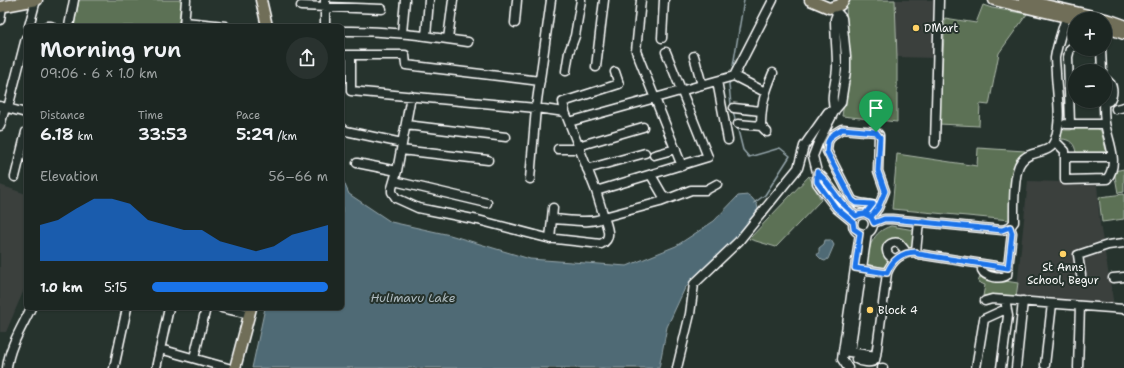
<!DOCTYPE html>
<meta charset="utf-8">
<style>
body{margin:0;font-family:"Shantell Sans",sans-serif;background:#29322f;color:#f1f3f6;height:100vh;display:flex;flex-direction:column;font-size:15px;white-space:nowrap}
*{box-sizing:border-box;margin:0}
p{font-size:13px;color:#a0a5a5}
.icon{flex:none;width:22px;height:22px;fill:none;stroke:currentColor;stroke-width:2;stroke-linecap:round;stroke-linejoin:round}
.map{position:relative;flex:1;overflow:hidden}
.panel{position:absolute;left:24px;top:24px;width:320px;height:286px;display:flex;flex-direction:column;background:#1c2622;border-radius:6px;box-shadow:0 1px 3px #0004,0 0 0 1px #3a4340}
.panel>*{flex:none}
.tools{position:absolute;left:1068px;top:12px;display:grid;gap:8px}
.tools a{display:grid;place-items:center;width:44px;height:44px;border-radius:50%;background:#1c2622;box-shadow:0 1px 3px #0004,0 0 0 1px #3a4340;font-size:20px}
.pin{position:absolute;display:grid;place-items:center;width:34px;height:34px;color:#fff;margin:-41px -17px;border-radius:50% 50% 50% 0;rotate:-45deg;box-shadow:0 0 4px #0007}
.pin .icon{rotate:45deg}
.round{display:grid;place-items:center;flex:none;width:42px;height:42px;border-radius:21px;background:#29322f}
.head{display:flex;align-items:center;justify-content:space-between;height:68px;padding:0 16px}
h1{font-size:22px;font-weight:600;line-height:30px}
.stats{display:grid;grid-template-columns:repeat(3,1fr);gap:6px;height:68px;padding:4px 16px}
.stats div{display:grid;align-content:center}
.stats b{font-size:17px;font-weight:600}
.stats small{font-size:11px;font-weight:400}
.stats p{font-size:11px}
.chart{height:112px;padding:8px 16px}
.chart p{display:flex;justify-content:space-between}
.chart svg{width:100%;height:72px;margin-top:4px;fill:#1a73e8;opacity:.7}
ul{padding:0 16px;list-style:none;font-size:13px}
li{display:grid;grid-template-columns:64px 48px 1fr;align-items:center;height:30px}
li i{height:10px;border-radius:5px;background:#1a73e8}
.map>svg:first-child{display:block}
.built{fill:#3a403e}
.green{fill:#5b7155;stroke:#adb8aa}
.water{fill:#506b75;stroke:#96a6ac}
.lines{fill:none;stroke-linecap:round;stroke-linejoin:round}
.stream{stroke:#96a6ac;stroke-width:1.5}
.minor-casing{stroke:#fff;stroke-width:11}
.major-casing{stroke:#fff;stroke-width:13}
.minor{stroke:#26332d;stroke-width:8}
.major{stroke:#706e59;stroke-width:10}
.route-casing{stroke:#fff;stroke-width:8}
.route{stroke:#1a73e8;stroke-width:5}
.poi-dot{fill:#ffd166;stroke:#26332d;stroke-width:1.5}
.labels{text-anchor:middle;stroke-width:4;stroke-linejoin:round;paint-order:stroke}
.poi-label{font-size:11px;fill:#fff;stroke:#26332d;text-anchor:start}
.water-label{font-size:12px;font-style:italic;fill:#b0bcc1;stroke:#26332d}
</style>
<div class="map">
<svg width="1124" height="368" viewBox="0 0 1124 368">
<rect width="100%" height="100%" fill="#26332d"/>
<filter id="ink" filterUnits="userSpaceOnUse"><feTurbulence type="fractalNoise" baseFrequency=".025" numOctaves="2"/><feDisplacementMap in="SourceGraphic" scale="8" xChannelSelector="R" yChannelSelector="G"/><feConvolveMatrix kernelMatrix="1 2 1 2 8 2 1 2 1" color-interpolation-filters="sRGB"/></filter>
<g filter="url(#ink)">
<!-- built -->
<path class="built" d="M895,0H935V58L897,57Z
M1028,181L1097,183L1100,224L1114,305L1016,297Z
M0,185L26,194V285L6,332H0Z"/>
<!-- green -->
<path class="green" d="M79,0H182L178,26H74Z
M850,0H895L897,57V122L842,116L850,67L846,7Z
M983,5L992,8L1027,14L999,53L989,105L980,104L979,126L939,124L945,18L976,23Z
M1096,127L1101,131L1107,154L1076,153C1075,144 1070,139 1061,139L1062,130H1071L1074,128Z
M978,148L1025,151L1017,159L1014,166L1010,220L892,209L897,154L977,166Z
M1124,169V192L1118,193L1114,171Z
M809,176L821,200L776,247L749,239Z
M1124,194V219L1102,222L1099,197Z
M891,226L914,230L912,249H906L900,240L884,254L889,261L886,268L866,264C869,247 872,232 891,226Z
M980,277L1018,283L1016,297L983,296L985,285L978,282Z"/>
<!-- water -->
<path class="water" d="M342,178L349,194L391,222L450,235L530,259L627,266L676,246L714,221L738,196L748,195L752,198L757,204L758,209L749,225L717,260L685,288L667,327L659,368H252L265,308H342Z
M825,240H831L834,245L828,259L825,261L822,260L817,255L819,252V248L824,244Z"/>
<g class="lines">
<!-- stream -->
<path class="stream" d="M732,72L744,0
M730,80L729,85L731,105
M733,111L736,123
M737,126L743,150L749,157L780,148L790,156L765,195L754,203"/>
<!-- minor casing -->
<g class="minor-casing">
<path id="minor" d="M641,0L636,51L682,166
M301,6L382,9
M833,8L842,18L846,56V71L841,103L835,110L818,143L813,156L817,172V183L836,208L853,222
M0,20L2,7
M185,22L225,26
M515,23L517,0
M29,26L36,0
M47,26H51
M69,26L74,0
M184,26L186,0
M325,26V0
M342,31C384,30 427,36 468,42
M402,33L405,0
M426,36L429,0
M662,38L664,0
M448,39L453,0
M1101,49L1102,71
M342,55H405L406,65L540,81
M351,56V91L536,108L565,112L596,191L708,157L666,52
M694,56L702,85
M596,67L604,0
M566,71L569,52L575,36L581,0
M734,76L773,0
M717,81L728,140
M411,96L397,171L392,188V192L396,198L418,208L478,220L547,238L601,244C613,239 607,227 604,217C594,225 564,219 552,219
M1104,103L1109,101C1114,95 1114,84 1106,80
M0,106L26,113
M8,108L26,38
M734,108L761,111
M1116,109L1124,107
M835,110C829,97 837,81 837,66C837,51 835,35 835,19L837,14
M565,112L563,102L619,84L615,72
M569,122L734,76L765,92
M738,124L761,126
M1066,124H1105
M1070,124L1068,57L1070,49L1075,45
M406,125L506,137
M0,126L5,108
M342,128L346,131L402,143
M767,132L761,126C761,105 765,92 773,73
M1055,141L1065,151V180L1107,179C1120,163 1108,141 1105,123C1104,116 1104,108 1104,101
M935,143L939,0
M578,146L643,127
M558,149H580
M401,150L488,160
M654,155L676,149
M1065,157H1112
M357,163L397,171
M587,169L645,153
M817,172L824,179L841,202L856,216
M651,175L662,194L668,199
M15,177L26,132
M530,179L536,108L551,0
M394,181L487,203
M596,191L604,217L660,202L691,190H706L717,184
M853 224a10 10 0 1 1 20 0a10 10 0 1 1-20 0Z
M871,217L878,208C870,202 860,206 852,200L827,151L828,142L832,135L842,129L876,132L879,135L878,171L885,191L878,208
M919,222L916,252L918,254L1008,268L1012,233L1010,227
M874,223L884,219H892L1002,230C1007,229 1011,227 1014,222C1014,208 1013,172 1021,162C1029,149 1050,156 1055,140C1062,119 1057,95 1056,74C1056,69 1055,63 1055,58C1057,44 1064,26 1068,11
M550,239L553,208
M896,259C882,256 885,240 899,243L904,249
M982,270C985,277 1001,280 1007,275L1008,268
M887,273C892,260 902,252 916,252
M1081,275L1078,255L1108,245L1124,243
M1113,278L1124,277
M985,301L992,299L1124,309
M222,308L250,314
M160,349L228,368
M843,351L876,356L887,273L855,268
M850,352L867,233
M194,358L206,308
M856,359C861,362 871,364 875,360L876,356
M1045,365L1052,304
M7,368C9,347 22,327 31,308
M114,368L127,308
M156,368L169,308
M677,368L690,314L694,284L739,241L789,179L798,168L804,146L828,112L835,110
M848,368L842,359L860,233
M882,368H883
M976,368L984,319L1006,309
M1001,368L1008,316L1006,305
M1016,368L1023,301
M1078,368L1080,306"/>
</g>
<!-- major casing -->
<g class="major-casing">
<path id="major" d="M261,0L267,26
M810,0L829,8L840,5L844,0
M994,0L1075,19
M1024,0L1110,20L1124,25
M0,7L37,0
M1105,27L1124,34
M235,368L251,308"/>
</g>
<!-- minor -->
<use href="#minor" class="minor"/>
<!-- major -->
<use href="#major" class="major"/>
</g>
</g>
<g class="lines" filter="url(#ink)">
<!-- route casing -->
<g class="route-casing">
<path id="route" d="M876,132L880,137L878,171L885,191L878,208L871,217C866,213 862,213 856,216L841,202L824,179L817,172V182L836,208L853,222L854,229L860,233L855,268L887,273C892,260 902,252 916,252L918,254L1008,268L1012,233L1010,227L1002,230L892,219H884L874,223L871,217L865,214L873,204L856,203L852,200L827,152L828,142L832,135L842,129L876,132"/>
</g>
<!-- route -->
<use href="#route" class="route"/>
</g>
<!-- markers -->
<g class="poi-dot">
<circle cx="916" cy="28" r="4"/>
<circle cx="1063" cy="254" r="4"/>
<circle cx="870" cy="310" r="4"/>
</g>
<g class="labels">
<!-- poi labels -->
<g class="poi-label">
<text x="924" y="32">DMart</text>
<text x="1063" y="271" text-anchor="middle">St Anns<tspan x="1063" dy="13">School, Begur</tspan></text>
<text x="878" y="314">Block 4</text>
</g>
<!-- water labels -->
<g class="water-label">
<text x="413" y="302">Hulimavu Lake</text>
</g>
</g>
</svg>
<div class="tools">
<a>+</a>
<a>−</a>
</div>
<div class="pin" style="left:876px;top:132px;background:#1e9e55"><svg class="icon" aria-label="arrive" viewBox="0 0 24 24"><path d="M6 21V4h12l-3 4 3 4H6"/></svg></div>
<section class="panel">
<div class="head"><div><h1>Morning run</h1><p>09:06 · 6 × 1.0 km</p></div><a class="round"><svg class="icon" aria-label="share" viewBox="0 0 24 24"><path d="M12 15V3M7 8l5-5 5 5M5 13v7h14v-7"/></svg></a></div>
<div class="stats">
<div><p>Distance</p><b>6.18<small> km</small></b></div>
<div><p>Time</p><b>33:53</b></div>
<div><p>Pace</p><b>5:29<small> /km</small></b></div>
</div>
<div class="chart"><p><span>Elevation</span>56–66 m</p>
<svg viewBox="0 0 160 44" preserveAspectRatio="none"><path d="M0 44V22L10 19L20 12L30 6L40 6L50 9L60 19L70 22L80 25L90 25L100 32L110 35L120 38L130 35L140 28L150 25L160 22V44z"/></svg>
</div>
<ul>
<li><b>1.0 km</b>5:15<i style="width:100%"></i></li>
</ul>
</section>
</div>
